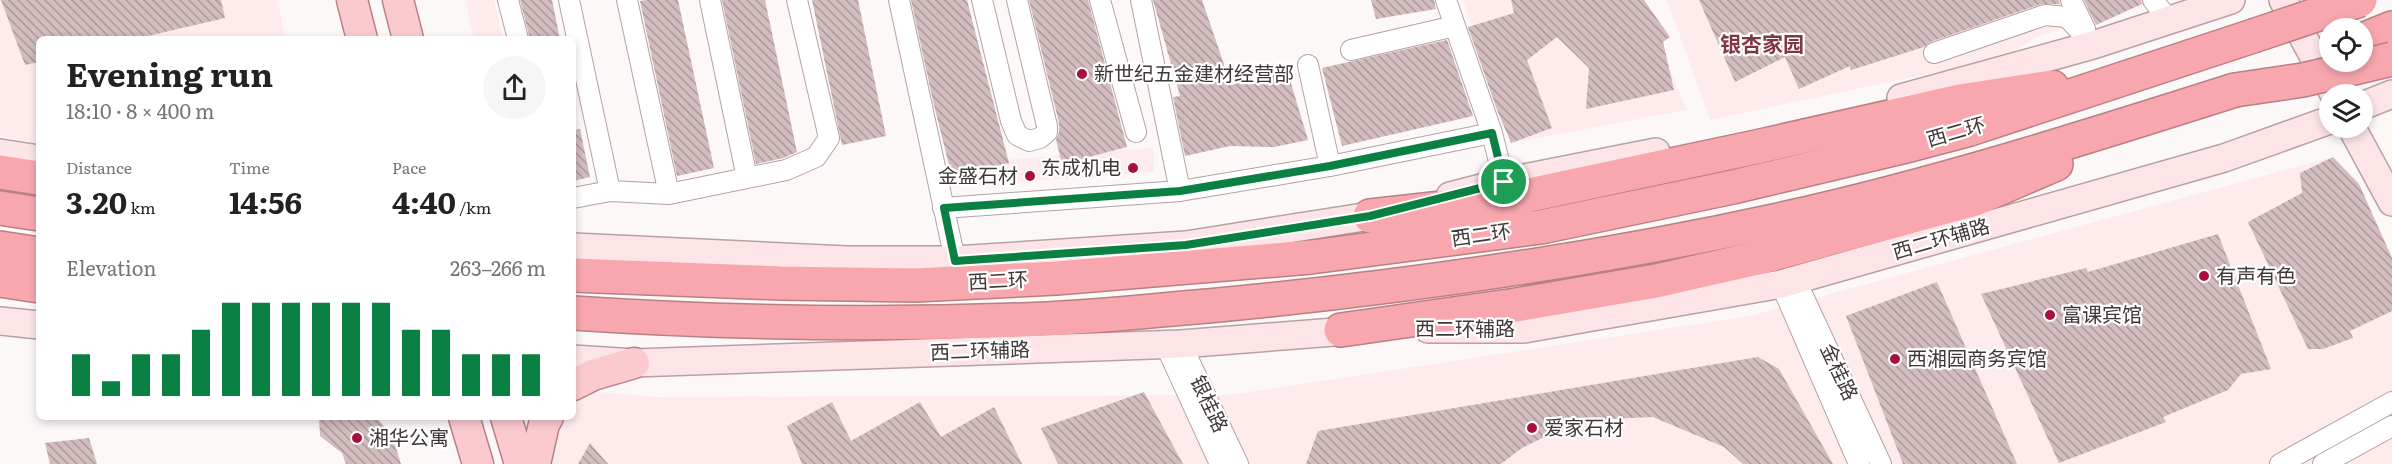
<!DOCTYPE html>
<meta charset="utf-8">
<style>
body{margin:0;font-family:Literata,"Noto Sans SC",serif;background:#f6f6f6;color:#222;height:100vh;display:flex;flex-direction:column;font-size:22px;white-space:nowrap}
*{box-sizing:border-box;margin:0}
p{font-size:20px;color:#767676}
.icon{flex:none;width:33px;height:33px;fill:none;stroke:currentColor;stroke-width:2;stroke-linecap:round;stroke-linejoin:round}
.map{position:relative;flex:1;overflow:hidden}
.panel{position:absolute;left:36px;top:36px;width:540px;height:384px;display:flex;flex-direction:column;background:#fff;border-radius:9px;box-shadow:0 3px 9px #0003}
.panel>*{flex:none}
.buttons{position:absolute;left:2319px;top:18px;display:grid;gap:12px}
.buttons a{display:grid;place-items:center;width:54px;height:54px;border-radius:50%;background:#fff;box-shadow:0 3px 9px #0003;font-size:30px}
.pin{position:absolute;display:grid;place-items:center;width:51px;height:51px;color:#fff;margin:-26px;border:3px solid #fff;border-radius:50%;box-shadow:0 2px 6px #0007}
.round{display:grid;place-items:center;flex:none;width:63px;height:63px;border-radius:32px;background:#f6f6f6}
.headline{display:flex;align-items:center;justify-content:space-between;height:102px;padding:0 30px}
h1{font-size:33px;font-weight:700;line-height:45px}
.metrics{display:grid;grid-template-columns:repeat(3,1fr);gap:9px;height:102px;padding:6px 30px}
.metrics div{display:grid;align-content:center}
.metrics b{font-size:30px;font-weight:700}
.metrics small{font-size:16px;font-weight:400}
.metrics p{font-size:16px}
.chart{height:168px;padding:12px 30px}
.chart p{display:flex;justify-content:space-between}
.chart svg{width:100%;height:108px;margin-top:6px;stroke:#0b8043;stroke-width:6}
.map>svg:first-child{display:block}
.built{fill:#feebec}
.building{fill:url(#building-back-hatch)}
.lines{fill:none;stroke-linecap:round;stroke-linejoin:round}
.street-casing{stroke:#b7a1a2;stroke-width:22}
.secondary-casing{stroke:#b7a1a2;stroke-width:30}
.primary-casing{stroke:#b88085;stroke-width:33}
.highway-casing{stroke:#b88085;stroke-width:36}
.street{stroke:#fff;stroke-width:20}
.secondary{stroke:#fde5e7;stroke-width:27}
.primary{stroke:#fbcacf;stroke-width:30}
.highway{stroke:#f8a7af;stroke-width:33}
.highway-bridge-casing{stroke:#b88085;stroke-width:36;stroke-linecap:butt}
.highway-bridge{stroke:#f8a7af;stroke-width:33}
.route-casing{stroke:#fff;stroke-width:12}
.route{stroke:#0b8043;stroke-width:8}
.poi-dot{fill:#a7103c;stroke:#fff;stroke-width:2}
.labels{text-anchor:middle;stroke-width:4.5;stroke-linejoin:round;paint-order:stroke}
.poi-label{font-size:20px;fill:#413838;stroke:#fff;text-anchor:start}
.street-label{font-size:20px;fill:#413838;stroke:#fff}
.neighbourhood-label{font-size:21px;font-weight:bold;fill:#7f3742;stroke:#fff}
</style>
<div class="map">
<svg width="2392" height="464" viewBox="0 0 2392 464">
<defs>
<pattern id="building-back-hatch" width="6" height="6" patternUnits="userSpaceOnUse" patternTransform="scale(1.5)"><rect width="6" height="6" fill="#d2bcbd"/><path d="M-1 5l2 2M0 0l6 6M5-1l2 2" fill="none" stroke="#ac9a9b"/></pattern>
</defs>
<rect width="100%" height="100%" fill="#fcf8f8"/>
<!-- built -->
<path class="built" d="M0,0H277L286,39H39V143L0,136Z
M465,0H494L503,39H474Z
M1463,0H1640L1687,110L1511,143Z
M1667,0H2030L2035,19L2032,0H2160L2039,36L2002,58L1710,120Z
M1153,148L1154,172L953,187L955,164Z
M2333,157L2392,271V464H551L540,427L542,417H573V390L656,397L1229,395L1750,316Z"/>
<!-- building -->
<path class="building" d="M1,0H221L225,18L135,39H39V62L25,65Z
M520,0H552L560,39H530Z
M646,0H678L714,168L677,176L640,1Z
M722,0H765L797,152L783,158L756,164Z
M812,0H858L886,136L842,145Z
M911,0H967L1009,163L952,177L933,101Z
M1029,0H1088L1127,147L1062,164L1056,140L1059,132V123Z
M1153,0H1202L1231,85L1287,70L1308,140L1274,147L1230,146L1185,156L1173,97L1180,96Z
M1371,0H1434L1436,9L1376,19Z
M1511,0H1644L1670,37L1663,42L1674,90L1586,109L1589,68L1557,37L1527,60L1552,128L1511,143L1497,110L1468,27L1514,13Z
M1699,0H2059L2060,4H2041L1930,42L1924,47L1851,70L1850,66L1799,89L1785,57L1735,82Z
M2084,0H2141L2142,4L2096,25Z
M1447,40L1473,116L1342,146L1322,68Z
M580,129L590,177L573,181V130Z
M2333,157L2359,184L2392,258V311L2350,331L2353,338L2323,349H2308L2248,222L2302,193L2300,173Z
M2218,234L2271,369L2241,374L2228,390L2163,417L2166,422L2059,463L1981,294L2086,268L2088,272Z
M1937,282L2017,464H1903L1846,316Z
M1758,357L1779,369L1833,464H1743L1724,447L1653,417L1609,419L1563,428L1522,448L1501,464H1306L1318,431Z
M1144,392L1183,464H1058L1041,428Z
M832,402L851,441L920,402L941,437L994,407L1022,464H802L787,426Z
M319,417H376L392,435L401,464H346L342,453L320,436Z
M89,438L97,464H50L45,443Z
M590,443L608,464H578Z"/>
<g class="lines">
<!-- street casing -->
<g class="street-casing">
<path id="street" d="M508,0L518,39
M569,0L610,191
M627,0L669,194
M710,0L747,178
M899,0L955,260
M982,0L1011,121L1017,135L1029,141L1040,138L1047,132V126L1017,0
M1100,0L1136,132
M1141,0L1180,191
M1446,0L1492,133L1504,182
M2071,0L2085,29
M2153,0L2169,20
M1351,50L1455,26
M1934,53L2045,15L2067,17L2093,45
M1308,65L1330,166
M573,198L610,191L669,194L786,170L816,157L829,138L797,0
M943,208L1180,191L1330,166L1492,133
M1796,281L1881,464
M1781,284L1859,464
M1165,344L1220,464
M1181,344L1238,464
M2280,464L2392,402
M2323,464L2392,426"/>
</g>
<!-- secondary casing -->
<g class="secondary-casing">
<path id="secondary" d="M2283,0L2334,94
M1901,98L2093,45L2231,0
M2362,106L2392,94
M2352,128L2392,202
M0,153L39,159
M1450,196L1504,182L1656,152
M573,247L846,260H955L1186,245L1370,216L1389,211
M0,321L39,325
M1428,329H1524L1781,284L2224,158L2330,120
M573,359L634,363L1181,344L1360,330"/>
</g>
<!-- primary casing -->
<g class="primary-casing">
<path id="primary" d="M352,0L362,39
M398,0L408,39
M573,385L593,375L634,363
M464,417L478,464
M506,417L520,464
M535,464L544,424L548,417"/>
</g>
<!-- highway casing -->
<g class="highway-casing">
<path id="highway" d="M2362,40L2392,28
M0,172L39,178
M0,208L39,214
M1370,216L1496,202L1756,147L1960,101L2052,87
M0,248L39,254
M573,275L780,283L915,285L1056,278L1311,257L1541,227L1733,187L1902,147L1970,129L2253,36
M0,280L39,286
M573,313C722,323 873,325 1022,320C1084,318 1147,311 1208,306C1399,288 1591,261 1778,220C1933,186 2084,138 2235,90
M1341,330L1516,305L1656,281L1762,257L1975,199L2056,164"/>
</g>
<!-- street -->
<use href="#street" class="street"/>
<!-- secondary -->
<use href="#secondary" class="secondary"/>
<!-- primary -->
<use href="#primary" class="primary"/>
<!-- highway -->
<use href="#highway" class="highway"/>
<!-- highway-bridge casing -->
<g class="highway-bridge-casing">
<path id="highway-bridge" d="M2253,36L2360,0
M2235,90L2303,80L2392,59"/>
</g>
<!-- highway-bridge -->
<use href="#highway-bridge" class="highway-bridge"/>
</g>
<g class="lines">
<!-- route casing -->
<g class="route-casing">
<path id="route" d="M1492,133L1504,182L1370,216L1186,245L955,261L944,208L1180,191L1330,166Z"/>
</g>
<!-- route -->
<use href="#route" class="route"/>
</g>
<!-- markers -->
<g class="poi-dot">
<circle cx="1082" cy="74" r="6"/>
<circle cx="1133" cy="168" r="6"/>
<circle cx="1030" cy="176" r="6"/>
<circle cx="2204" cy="276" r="6"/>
<circle cx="2050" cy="315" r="6"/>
<circle cx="1895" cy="359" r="6"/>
<circle cx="1532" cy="428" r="6"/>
<circle cx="357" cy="438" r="6"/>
</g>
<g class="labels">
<!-- poi labels -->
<g class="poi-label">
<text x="1094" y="81">新世纪五金建材经营部</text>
<text x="1121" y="175" text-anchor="end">东成机电</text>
<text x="1018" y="183" text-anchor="end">金盛石材</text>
<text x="2216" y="283">有声有色</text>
<text x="2062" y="322">富课宾馆</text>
<text x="1907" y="366">西湘园商务宾馆</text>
<text x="1544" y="435">爱家石材</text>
<text x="369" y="445">湘华公寓</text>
</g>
<!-- street labels -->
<g class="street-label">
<text transform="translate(1956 132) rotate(-16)" y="7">西二环</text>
<text transform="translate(1481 235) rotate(-8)" y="7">西二环</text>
<text transform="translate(1941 239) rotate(-16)" y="7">西二环辅路</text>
<text transform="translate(998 281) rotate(-3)" y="7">西二环</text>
<text x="1465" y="336">西二环辅路</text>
<text transform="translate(980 351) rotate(-2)" y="7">西二环辅路</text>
<text transform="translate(1839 372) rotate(65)" y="7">金桂路</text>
<text transform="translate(1209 404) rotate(65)" y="7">银桂路</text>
</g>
<!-- neighbourhood labels -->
<g class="neighbourhood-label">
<text x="1762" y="52">银杏家园</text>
</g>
</g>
</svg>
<div class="buttons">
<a><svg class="icon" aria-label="locate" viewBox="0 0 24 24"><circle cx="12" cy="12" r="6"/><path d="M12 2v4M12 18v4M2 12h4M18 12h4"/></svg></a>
<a><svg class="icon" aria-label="layers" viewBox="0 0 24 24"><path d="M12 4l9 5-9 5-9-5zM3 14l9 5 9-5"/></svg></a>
</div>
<div class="pin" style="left:1504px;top:182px;background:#1e9e55"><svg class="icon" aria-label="arrive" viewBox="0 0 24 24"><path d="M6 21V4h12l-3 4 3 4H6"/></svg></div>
<section class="panel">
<div class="headline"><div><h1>Evening run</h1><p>18:10 · 8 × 400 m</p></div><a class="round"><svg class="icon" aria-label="share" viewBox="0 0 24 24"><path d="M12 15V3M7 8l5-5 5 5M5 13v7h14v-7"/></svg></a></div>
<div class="metrics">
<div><p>Distance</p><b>3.20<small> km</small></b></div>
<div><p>Time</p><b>14:56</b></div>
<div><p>Pace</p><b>4:40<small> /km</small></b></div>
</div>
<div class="chart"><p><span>Elevation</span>263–266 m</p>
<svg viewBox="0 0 160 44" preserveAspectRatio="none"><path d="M5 44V27M15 44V38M25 44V27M35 44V27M45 44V17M55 44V6M65 44V6M75 44V6M85 44V6M95 44V6M105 44V6M115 44V17M125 44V17M135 44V27M145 44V27M155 44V27"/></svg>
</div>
</section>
</div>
